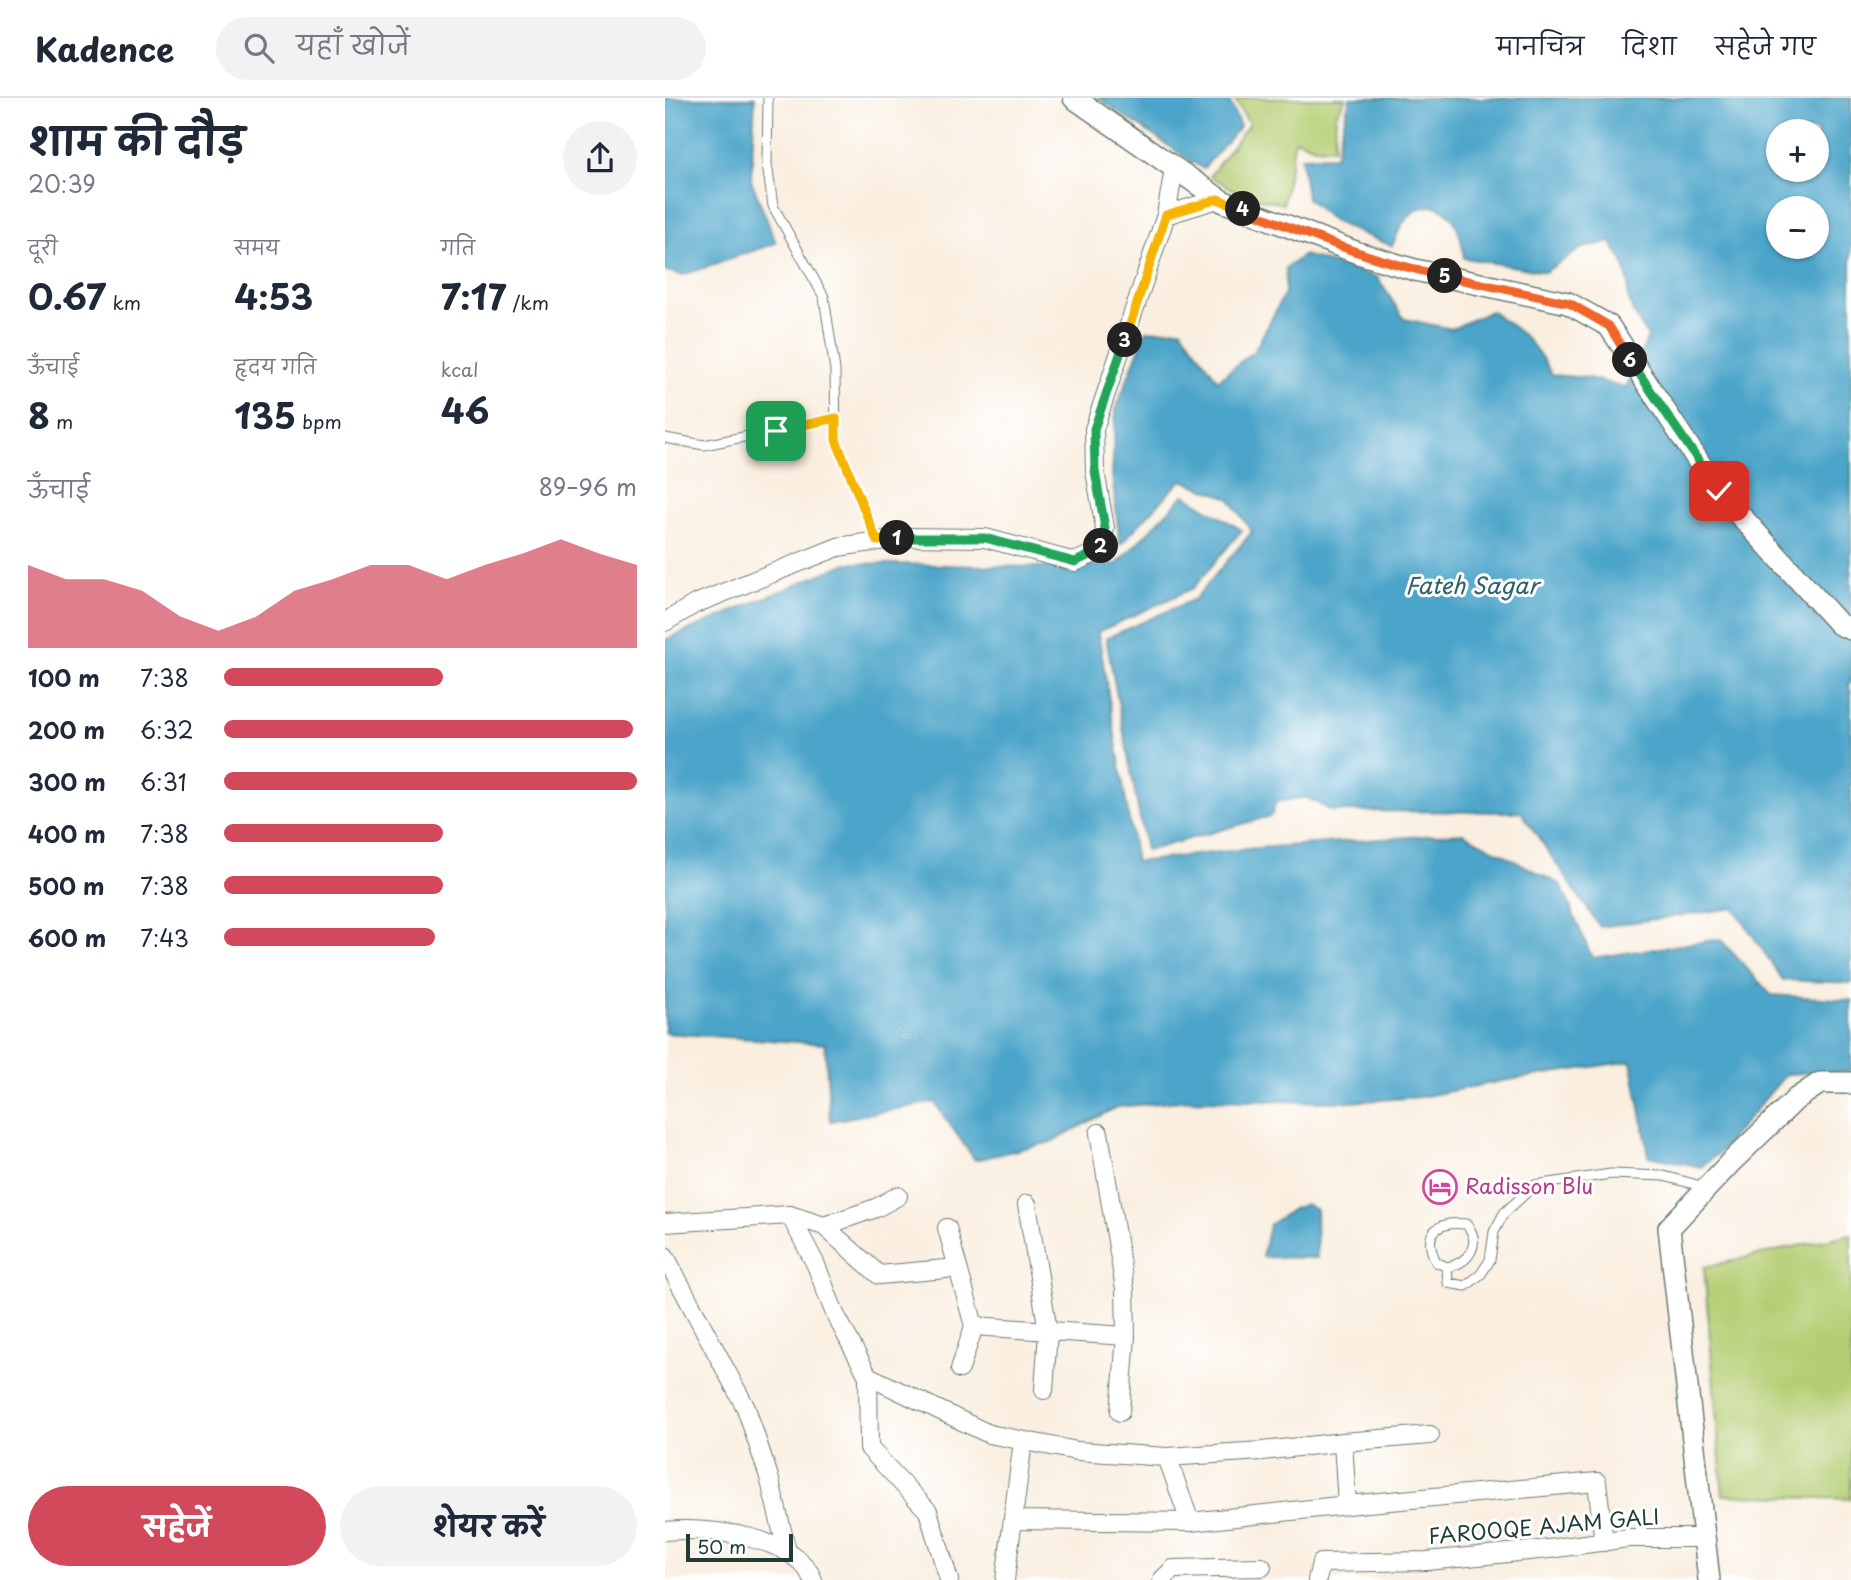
<!DOCTYPE html>
<html lang="hi">
<meta charset="utf-8">
<style>
body{margin:0;font-family:"Playpen Sans","Playpen Sans Deva",sans-serif;background:#f2f2f3;color:#1f2937;height:100vh;display:flex;flex-direction:column;font-size:26px;white-space:nowrap}
*{box-sizing:border-box;margin:0}
p{font-size:23px;color:#747a83}
.icon{flex:none;width:38px;height:38px;fill:none;stroke:currentColor;stroke-width:2;stroke-linecap:round;stroke-linejoin:round}
.map{position:relative;flex:1;overflow:hidden}
.details{display:flex;flex-direction:column;background:#fff;width:665px}
.details>*{flex:none}
.buttons{position:absolute;left:1101px;top:21px;display:grid;gap:14px}
.buttons a{display:grid;place-items:center;width:63px;height:63px;border-radius:50%;background:#fff;box-shadow:0 2px 5px #0004;font-size:35px}
.scale{position:absolute;left:21px;bottom:18px;width:107px;box-sizing:border-box;padding-left:7px;border:4px solid #1f3d34;border-top:0;font-size:19px;line-height:24px;white-space:nowrap;color:#1f3d34;-webkit-text-stroke:5px #fff;paint-order:stroke}
.pin{position:absolute;display:grid;place-items:center;width:60px;height:60px;color:#fff;margin:-30px;border-radius:14px;box-shadow:0 4px 10px #0006}
.km{position:absolute;width:35px;height:35px;margin:-18px;border-radius:50%;background:#222;color:#fff;font-size:19px;line-height:35px;text-align:center}
.round{display:grid;place-items:center;flex:none;width:74px;height:74px;border-radius:37px;background:#f2f2f3}
.overview{display:flex;align-items:center;justify-content:space-between;height:119px;padding:0 28px}
h1{font-size:38px;font-weight:700;line-height:52px}
.metrics{display:grid;grid-template-columns:repeat(3,1fr);gap:10px;height:119px;padding:7px 28px}
.metrics div{display:grid;align-content:center}
.metrics b{font-size:35px;font-weight:700}
.metrics small{font-size:19px;font-weight:400}
.metrics p{font-size:19px}
.chart{height:196px;padding:14px 28px}
.chart p{display:flex;justify-content:space-between}
.chart svg{width:100%;height:126px;margin-top:7px;fill:#d1495b;opacity:.7}
.button{display:flex;gap:14px;margin-top:auto;padding:14px 28px}
.button a{flex:1;height:80px;border-radius:42px;background:#d1495b;color:#fff;font-size:28px;font-weight:700;line-height:80px;text-align:center}
.button a+a{background:#f2f2f3;color:#1f2937}
ul{padding:0 28px;list-style:none;font-size:23px}
li{display:grid;grid-template-columns:112px 84px 1fr;align-items:center;height:52px}
li i{height:18px;border-radius:9px;background:#d1495b}
header{display:flex;align-items:center;gap:42px;box-sizing:border-box;height:98px;padding:0 35px;background:#fff;border-bottom:2px solid #e0e1e3}
header strong{font-size:33px}
nav{display:flex;gap:38px;margin-inline-start:auto;font-size:24px}
.search{width:490px;height:63px;background:#f2f2f3;display:flex;align-items:center;gap:18px;box-sizing:border-box;padding:0 24px;border-radius:38px;color:#747a83;font-size:26px}
main{display:flex;flex:1;min-height:0}
.map>svg:first-child{display:block}
.green{fill:#b5ce73;stroke:#6a8654;stroke-width:2}
.water{fill:#4ba4c9;stroke:#35707e;stroke-width:2;fill-rule:evenodd}
.lines{fill:none;stroke-linecap:round;stroke-linejoin:round}
.service-casing{stroke:#6b7b70;stroke-width:11}
.minor-casing{stroke:#6b7b70;stroke-width:20}
.tertiary-casing{stroke:#6b7b70;stroke-width:24}
.service{stroke:#fff;stroke-width:9}
.minor{stroke:#fff;stroke-width:18}
.tertiary{stroke:#fff;stroke-width:21}
.split-1-casing{stroke:#fff;stroke-width:14}
.split-2-casing{stroke:#fff;stroke-width:14}
.split-3-casing{stroke:#fff;stroke-width:14}
.split-4-casing{stroke:#fff;stroke-width:14}
.split-5-casing{stroke:#fff;stroke-width:14}
.split-6-casing{stroke:#fff;stroke-width:14}
.split-7-casing{stroke:#fff;stroke-width:14}
.split-1{stroke:#f5b400;stroke-width:9}
.split-2{stroke:#22a559;stroke-width:9}
.split-3{stroke:#22a559;stroke-width:9}
.split-4{stroke:#f5b400;stroke-width:9}
.split-5{stroke:#f0652b;stroke-width:9}
.split-6{stroke:#f0652b;stroke-width:9}
.split-7{stroke:#22a559;stroke-width:9}
.labels{text-anchor:middle;stroke-width:6;stroke-linejoin:round;paint-order:stroke}
.hotel-label{font-size:21px;fill:#b23c85;stroke:#fff;text-anchor:start}
.street-label{font-size:21px;fill:#1f3d34;stroke:#fff}
.water-label{font-size:23px;font-style:italic;fill:#2e6168;stroke:#fff}
</style>
<header>
<strong>Kadence</strong>
<div class="search"><svg class="icon" aria-label="search" viewBox="0 0 24 24"><circle cx="10" cy="10" r="6"/><path d="M15 15l6 6"/></svg>यहाँ खोजें</div>
<nav><a>मानचित्र</a><a>दिशा</a><a>सहेजे गए</a></nav>
</header>
<main>
<section class="details">
<div class="overview"><div><h1>शाम की दौड़</h1><p>20:39</p></div><a class="round"><svg class="icon" aria-label="share" viewBox="0 0 24 24"><path d="M12 15V3M7 8l5-5 5 5M5 13v7h14v-7"/></svg></a></div>
<div class="metrics">
<div><p>दूरी</p><b>0.67<small> km</small></b></div>
<div><p>समय</p><b>4:53</b></div>
<div><p>गति</p><b>7:17<small> /km</small></b></div>
</div>
<div class="metrics">
<div><p>ऊँचाई</p><b>8<small> m</small></b></div>
<div><p>हृदय गति</p><b>135<small> bpm</small></b></div>
<div><p>kcal</p><b>46</b></div>
</div>
<div class="chart"><p><span>ऊँचाई</span>89–96 m</p>
<svg viewBox="0 0 160 44" preserveAspectRatio="none"><path d="M0 44V15L10 20L20 20L30 24L40 33L50 38L60 33L70 24L80 20L90 15L100 15L110 20L120 15L130 11L140 6L150 11L160 15V44z"/></svg>
</div>
<ul>
<li><b>100 m</b>7:38<i style="width:53%"></i></li>
<li><b>200 m</b>6:32<i style="width:99%"></i></li>
<li><b>300 m</b>6:31<i style="width:100%"></i></li>
<li><b>400 m</b>7:38<i style="width:53%"></i></li>
<li><b>500 m</b>7:38<i style="width:53%"></i></li>
<li><b>600 m</b>7:43<i style="width:51%"></i></li>
</ul>
<div class="button"><a>सहेजें</a><a>शेयर करें</a></div>
</section>
<div class="map">
<svg width="1186" height="1482" viewBox="0 0 1186 1482">
<rect width="100%" height="100%" fill="#fff"/>
<filter id="ink" filterUnits="userSpaceOnUse"><feTurbulence type="fractalNoise" baseFrequency=".0143" numOctaves="2"/><feDisplacementMap in="SourceGraphic" scale="14" xChannelSelector="R" yChannelSelector="G"/><feConvolveMatrix kernelMatrix="1 2 1 2 8 2 1 2 1" color-interpolation-filters="sRGB"/></filter>
<filter id="wash" filterUnits="userSpaceOnUse"><feTurbulence type="fractalNoise" baseFrequency=".00686" numOctaves="4" result="noise"/><feDisplacementMap in="SourceGraphic" scale="28" xChannelSelector="R" yChannelSelector="G"/><feGaussianBlur stdDeviation="1.57" result="paint"/><feColorMatrix in="noise" values="0 0 0 0 0 0 0 0 0 0 0 0 0 0 0 0 0 1.4 0 .05"/><feComposite in="paint" operator="in"/></filter>
<g filter="url(#wash)">
<rect width="100%" height="100%" fill="#f9eedf"/>
<!-- green -->
<path class="green" d="M569,0H681L671,17L669,50L650,49L630,41L618,106L578,97L545,78L584,26Z
M1186,1136V1401L1058,1397L1039,1169Z"/>
<!-- water -->
<path class="water" d="M0,0H90L86,82L111,145L18,177L0,173Z
M433,0H563L575,28L538,71Z
M685,0H1186V585L1183,586L1186,595V885L1118,882L1069,810L935,829L856,714L667,713L641,699L611,704L606,718L481,753L441,540L530,501L587,434L564,400L516,382L455,447L447,377L451,311L481,233L516,231L553,282L590,252L620,195L621,170L639,157L712,179L739,221L787,231L826,213C856,233 869,244 887,277L924,280L960,290L983,239L968,214L963,199V182L958,163L945,144L917,150L880,174L799,160C797,141 792,112 768,108C763,108 756,110 751,111L737,126L727,148L669,124L642,100L636,59L670,58ZM1113,33H1152V72H1113ZM1113,110H1152V149H1113Z
M519,397L577,432L528,490L433,534L471,764L580,751L798,735L896,787L927,860L1055,841L1106,897L1186,902V973L1121,976L1056,1053L1036,1069L984,1058L966,963L837,983L756,999L684,1004L525,1002L452,1009L386,1044L310,1062L269,1004L165,1023L160,946L0,935V542L182,465L369,469L452,466Z
M641,1106L651,1112L652,1160L597,1159L604,1127L628,1111Z"/>
</g>
<g filter="url(#ink)">
<g class="lines">
<!-- service casing -->
<g class="service-casing">
<path id="service" d="M103,0L102,66L108,108L159,199L170,272L171,343L212,443
M0,340L39,347L171,320
M782,1169C804,1165 818,1145 801,1126C771,1123 757,1135 771,1164L782,1169L783,1185L801,1188L816,1176L825,1162L829,1134L839,1115L870,1087L946,1076L999,1078L1040,1089"/>
</g>
<!-- minor casing -->
<g class="minor-casing">
<path id="minor" d="M501,117L553,101
M0,524L30,506L173,449L241,439L320,440L410,464L436,452L440,430L430,373L429,331L501,117L509,71
M434,1035L460,1191L461,1238L455,1314
M362,1106L383,1233L379,1292
M125,1117L159,1128L214,1177L292,1170
M0,1125L125,1117L151,1167L170,1216L203,1278L324,1336L412,1353L502,1359L597,1353L678,1344
M159,1128L211,1110L233,1098
M282,1130L309,1228L461,1238
M0,1158L81,1310L104,1379L122,1453
M295,1271L309,1228
M203,1278L204,1350L263,1413L284,1482
M765,1337L678,1344L682,1407L932,1384L939,1444
M502,1359L525,1424L682,1407
M348,1422L525,1424
M0,1433C40,1429 131,1437 148,1482
M340,1482L358,1343
M497,1482L508,1471L597,1469
M652,1482L656,1465L762,1463L884,1451L963,1440H1039"/>
</g>
<!-- tertiary casing -->
<g class="tertiary-casing">
<path id="tertiary" d="M409,0L557,103L693,155L750,172L903,205L944,228L1053,393L1174,526L1186,531
M1044,1482L1004,1130L1065,1065L1131,1001L1155,985H1186"/>
</g>
<!-- service -->
<use href="#service" class="service"/>
<!-- minor -->
<use href="#minor" class="minor"/>
<!-- tertiary -->
<use href="#tertiary" class="tertiary"/>
</g>
</g>
<g class="lines" filter="url(#ink)">
<!-- split-1 casing -->
<g class="split-1-casing">
<path id="split-1" d="M111,333L171,320V342L212,443L232,440"/>
</g>
<!-- split-2 casing -->
<g class="split-2-casing">
<path id="split-2" d="M232,440H320L410,464L436,452V448"/>
</g>
<!-- split-3 casing -->
<g class="split-3-casing">
<path id="split-3" d="M436,448L440,430L430,373L429,331L460,242"/>
</g>
<!-- split-4 casing -->
<g class="split-4-casing">
<path id="split-4" d="M460,242L501,117L553,101L578,111"/>
</g>
<!-- split-5 casing -->
<g class="split-5-casing">
<path id="split-5" d="M578,111C644,137 710,164 780,178"/>
</g>
<!-- split-6 casing -->
<g class="split-6-casing">
<path id="split-6" d="M780,178L904,205L944,228L965,262"/>
</g>
<!-- split-7 casing -->
<g class="split-7-casing">
<path id="split-7" d="M965,262L1054,393"/>
</g>
<!-- split-1 -->
<use href="#split-1" class="split-1"/>
<!-- split-2 -->
<use href="#split-2" class="split-2"/>
<!-- split-3 -->
<use href="#split-3" class="split-3"/>
<!-- split-4 -->
<use href="#split-4" class="split-4"/>
<!-- split-5 -->
<use href="#split-5" class="split-5"/>
<!-- split-6 -->
<use href="#split-6" class="split-6"/>
<!-- split-7 -->
<use href="#split-7" class="split-7"/>
</g>
<!-- icons -->
<defs>
<g id="hotel-ring" transform="scale(1.75)"><circle r="9.5" fill="#fff" stroke="#d1479c" stroke-width="1.5"/><path d="M-6-4.5h1.5V1H6V5H4.5V3h-9V5H-6ZM-4 0a1.8 1.8 0 1 1 3.6 0ZM.5 0V-2.5h3Q6-2.5 6 0Z" fill="#d1479c"/></g>
</defs>
<g fill-rule="evenodd">
<use href="#hotel-ring" x="775" y="1089"/>
</g>
<g class="labels">
<!-- hotel labels -->
<g class="hotel-label">
<text x="800" y="1096">Radisson Blu</text>
</g>
<!-- street labels -->
<g class="street-label">
<text transform="translate(879 1429) rotate(-5)" y="7">FAROOQE AJAM GALI</text>
</g>
<!-- water labels -->
<g class="water-label">
<text x="807" y="496">Fateh Sagar</text>
</g>
</g>
</svg>
<div class="buttons">
<a>+</a>
<a>−</a>
</div>
<div class="scale">50 m</div>
<div class="pin" style="left:111px;top:333px;background:#1e9e55"><svg class="icon" aria-label="arrive" viewBox="0 0 24 24"><path d="M6 21V4h12l-3 4 3 4H6"/></svg></div>
<div class="pin" style="left:1054px;top:393px;background:#d93025"><svg class="icon" aria-label="check" viewBox="0 0 24 24"><path d="M5 12l5 5 9-10"/></svg></div>
<b class="km" style="left:232px;top:440px">1</b>
<b class="km" style="left:436px;top:448px">2</b>
<b class="km" style="left:460px;top:242px">3</b>
<b class="km" style="left:578px;top:111px">4</b>
<b class="km" style="left:780px;top:178px">5</b>
<b class="km" style="left:965px;top:262px">6</b>
</div>
</main>
